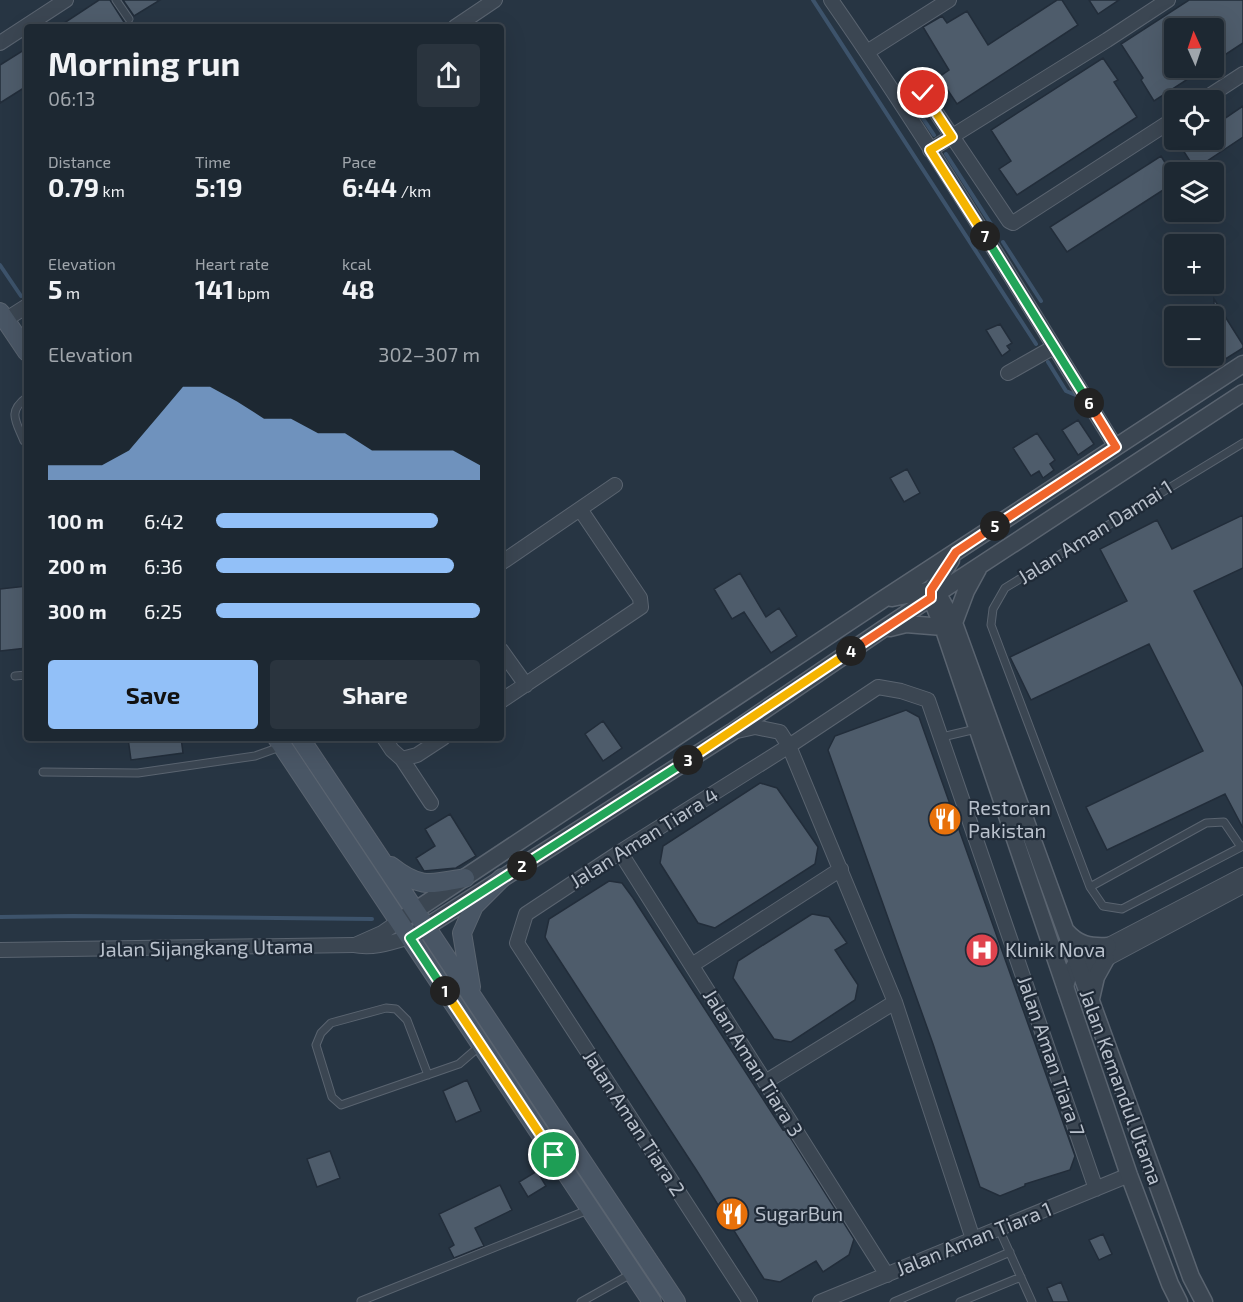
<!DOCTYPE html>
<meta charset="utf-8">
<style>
body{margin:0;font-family:"Exo 2",sans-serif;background:#2a343e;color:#f1f3f6;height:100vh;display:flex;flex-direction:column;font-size:22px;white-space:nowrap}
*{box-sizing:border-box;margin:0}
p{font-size:20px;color:#a0a6ac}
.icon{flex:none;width:33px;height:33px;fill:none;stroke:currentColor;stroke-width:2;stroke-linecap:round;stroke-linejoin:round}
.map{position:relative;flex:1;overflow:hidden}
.details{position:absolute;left:24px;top:24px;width:480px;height:717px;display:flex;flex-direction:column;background:#1d2832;border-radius:6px;box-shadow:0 6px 24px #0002,0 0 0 2px #3b444d}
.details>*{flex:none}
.needle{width:39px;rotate:357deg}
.buttons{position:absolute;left:1164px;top:18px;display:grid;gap:12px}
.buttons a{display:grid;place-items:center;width:60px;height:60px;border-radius:6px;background:#1d2832;box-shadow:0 6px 24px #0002,0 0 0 2px #3b444d;font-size:30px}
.pin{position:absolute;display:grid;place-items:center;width:51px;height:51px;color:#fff;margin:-26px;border:3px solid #fff;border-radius:50%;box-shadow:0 2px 6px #0007}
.km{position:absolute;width:30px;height:30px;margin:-15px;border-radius:50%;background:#222;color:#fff;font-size:16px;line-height:30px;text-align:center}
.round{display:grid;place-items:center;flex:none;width:63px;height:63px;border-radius:6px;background:#2a343e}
.head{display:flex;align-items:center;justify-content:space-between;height:102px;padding:0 24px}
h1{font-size:33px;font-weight:700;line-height:45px}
.stats{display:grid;grid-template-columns:repeat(3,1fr);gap:9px;height:102px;padding:6px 24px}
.stats div{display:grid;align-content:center}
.stats b{font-size:26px;font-weight:700}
.stats small{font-size:16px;font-weight:400}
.stats p{font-size:16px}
.chart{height:168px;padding:12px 24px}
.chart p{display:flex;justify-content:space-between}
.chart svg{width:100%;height:108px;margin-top:6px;fill:#92c0f8;opacity:.7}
.action{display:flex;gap:12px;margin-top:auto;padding:12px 24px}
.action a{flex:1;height:69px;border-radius:6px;background:#92c0f8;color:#111;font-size:24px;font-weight:700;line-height:69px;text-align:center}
.action a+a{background:#2a343e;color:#f1f3f6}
ul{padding:0 24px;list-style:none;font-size:20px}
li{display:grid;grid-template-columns:96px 72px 1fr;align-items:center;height:45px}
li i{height:15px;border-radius:8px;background:#92c0f8}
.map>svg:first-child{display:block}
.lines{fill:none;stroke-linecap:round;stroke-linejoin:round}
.stream{stroke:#3d536b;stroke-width:4}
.building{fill:#4e5c6b;stroke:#222d3a;stroke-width:1.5}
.service-casing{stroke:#5a6470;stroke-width:9}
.minor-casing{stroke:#5a6470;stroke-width:16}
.tertiary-casing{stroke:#5a6470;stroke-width:19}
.secondary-casing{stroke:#5a6470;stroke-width:20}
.service{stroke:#3b4652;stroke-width:7}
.minor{stroke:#3b4652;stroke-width:14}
.tertiary{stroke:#3b4652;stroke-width:16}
.secondary{stroke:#495665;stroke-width:18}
.split-1-casing{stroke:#fff;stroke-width:12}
.split-2-casing{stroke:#fff;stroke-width:12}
.split-3-casing{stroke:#fff;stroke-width:12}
.split-4-casing{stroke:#fff;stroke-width:12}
.split-5-casing{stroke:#fff;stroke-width:12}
.split-6-casing{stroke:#fff;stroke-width:12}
.split-7-casing{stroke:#fff;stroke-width:12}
.split-8-casing{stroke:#fff;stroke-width:12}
.split-1{stroke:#f5b400;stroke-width:8}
.split-2{stroke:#22a559;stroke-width:8}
.split-3{stroke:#22a559;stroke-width:8}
.split-4{stroke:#f5b400;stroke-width:8}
.split-5{stroke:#f0652b;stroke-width:8}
.split-6{stroke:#f0652b;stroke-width:8}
.split-7{stroke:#22a559;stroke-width:8}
.split-8{stroke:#f5b400;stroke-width:8}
.labels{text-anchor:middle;stroke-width:4.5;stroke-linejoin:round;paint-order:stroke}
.street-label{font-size:20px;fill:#b9c1cc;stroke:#202b38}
.poi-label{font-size:20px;fill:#b9c1cc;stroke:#202b38;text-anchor:start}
</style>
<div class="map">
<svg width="1243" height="1302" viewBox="0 0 1243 1302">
<rect width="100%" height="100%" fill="#273543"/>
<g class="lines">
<!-- stream -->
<path class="stream" d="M813,0L1036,344
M908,96L934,135
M946,154L991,224
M1003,242L1041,301
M0,265L21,296
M1048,362L1066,391L1078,396
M0,917L73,916L372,919"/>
</g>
<!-- building -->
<path class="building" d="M99,0H110L124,22L116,27H58Z
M123,0H160L134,16Z
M1057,0H1062L1078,25L957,104L939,77L949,70L923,27L942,16L947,23L967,11L988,45Z
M1089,0H1119L1098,14Z
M1189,0H1243V43L1214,62V17L1196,28H1174V68H1205L1154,101L1141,80L1143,78L1121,44Z
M27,48V86L0,103V65Z
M1103,58L1118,80L1114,82L1137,117L1017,195L999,169L1011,161L991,130Z
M1243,106V137L1195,169L1181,147L1192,140H1214V126Z
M1161,156L1174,177V183L1067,252L1050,227Z
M1214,299L1243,345V348L1219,363L1214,354Z
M1000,324L1012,343L1007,346L1010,350L1002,356L986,330Z
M1078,420L1094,444L1078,455L1062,430Z
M1037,433L1055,460L1050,464L1054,470L1043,478L1039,471L1031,476L1013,448Z
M907,469L920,493L904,502L890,478Z
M1243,515V568L1194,591L1243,687V828L1225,794L1107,850L1086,807L1203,751L1149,644L1031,700L1010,657L1127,601L1100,549L1157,520L1172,549Z
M740,573L766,617L779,608L797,636L771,653L744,612L732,619L714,589Z
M27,586V648L0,651V589Z
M906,710L919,717L1075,1156L1070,1170L1025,1184V1186L1000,1196L980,1187L933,1044L828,750L835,736Z
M603,721L622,748L603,761L585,734Z
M128,738H181L183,753L131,760Z
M760,783L777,788L818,847L815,864L715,928L698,923L660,863L663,846Z
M450,814L476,856L456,868L424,871L416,858L435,846L425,829Z
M609,881L622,883L633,898L783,1130L785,1129L854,1239L849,1255L823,1272L816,1261L780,1282L764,1279L697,1171L549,944L545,937L549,919Z
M812,914L829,917L847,943L835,950L858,985L855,1000L791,1042L774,1039L733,978L738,961Z
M467,1080L481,1111L456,1122L443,1091Z
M330,1151L340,1178L317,1187L307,1159Z
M537,1171L546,1186L528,1197L519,1182Z
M500,1185L512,1210L475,1228L484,1246L454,1258L449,1248L454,1245L439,1214Z
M1103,1234L1112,1254L1099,1260L1089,1240Z
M1061,1282L1069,1302H1053L1047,1288Z"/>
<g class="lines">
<!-- service casing -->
<g class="service-casing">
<path id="service" d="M116,0L129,19
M27,397C7,412 16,421 24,441L27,442
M1243,443L1005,588L993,609L991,625L1090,887L1103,906L1122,909L1243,846
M15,676L27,675
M942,737L976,729
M43,772L138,773L255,756L280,747
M1090,887L1206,823L1224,822L1241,847
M428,1075L407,1020L396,1009L386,1008L331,1023L321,1033L316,1045L332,1097L341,1105L459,1064L481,1045
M999,1229L1032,1302
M361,1301L588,1210
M581,1302L631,1274
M894,1302L1010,1252
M960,1302L1021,1277"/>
</g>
<!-- minor casing -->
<g class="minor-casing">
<path id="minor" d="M831,0C932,145 1023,297 1116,447
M455,27L495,0
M0,43L66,0
M867,52L949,0
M923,93L1009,221L1013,223L1174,119
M1203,100L1243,74
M930,150L1107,40L1168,0
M5,320L27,306
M1008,373L1054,347
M501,563L615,485
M501,650L526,685
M501,701L641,607L640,598L580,509
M737,731L755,727L780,732L789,746L895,1002L973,1239
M384,738L392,750L402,759L431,803
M402,759L417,755L443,738
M620,852L887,1275
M355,945L382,933L398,922
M0,950L353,945C373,949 390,943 410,937
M692,965L841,869
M1072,971L1080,973L1243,886
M1065,990L1071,970L1076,962L1243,875
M765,1082L895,1002
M750,1302L517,943L526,914L620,852L789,746L878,687L901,691L928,700L1096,1189
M820,1302L1129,1175"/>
</g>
<!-- tertiary casing -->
<g class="tertiary-casing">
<path id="tertiary" d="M951,560L931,590V598L943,627L1129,1175L1170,1284L1179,1302
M892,598L931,590L938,594L954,623L1191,1277L1204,1302
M954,623L966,591L978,569
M890,628L906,624L943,627
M398,922L882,600L1243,364
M1066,931C1078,945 1090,947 1108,946
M415,934L732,732L883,629L1243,393
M1090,1003L1096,977L1106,959"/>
</g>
<!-- secondary casing -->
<g class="secondary-casing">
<path id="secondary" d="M0,312L27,352
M277,738L652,1302
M300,738L676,1302
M391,866C420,889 431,884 465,878
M471,987L462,933L474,906L502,878"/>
</g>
<!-- service -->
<use href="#service" class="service"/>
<!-- minor -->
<use href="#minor" class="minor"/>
<!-- tertiary -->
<use href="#tertiary" class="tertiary"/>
<!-- secondary -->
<use href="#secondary" class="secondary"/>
</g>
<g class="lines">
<!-- split-1 casing -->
<g class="split-1-casing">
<path id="split-1" d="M445,991L554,1155"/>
</g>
<!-- split-2 casing -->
<g class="split-2-casing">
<path id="split-2" d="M445,991L410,938L522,866"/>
</g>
<!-- split-3 casing -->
<g class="split-3-casing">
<path id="split-3" d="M522,866L688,760"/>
</g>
<!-- split-4 casing -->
<g class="split-4-casing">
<path id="split-4" d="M688,760L851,651"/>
</g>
<!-- split-5 casing -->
<g class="split-5-casing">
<path id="split-5" d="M851,651L931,598V590L956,552L995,526"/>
</g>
<!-- split-6 casing -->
<g class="split-6-casing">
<path id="split-6" d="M995,526L1116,447L1089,403"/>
</g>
<!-- split-7 casing -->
<g class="split-7-casing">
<path id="split-7" d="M985,236L1089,403"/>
</g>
<!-- split-8 casing -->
<g class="split-8-casing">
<path id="split-8" d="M923,93L952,137L930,150L985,236"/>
</g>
<!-- split-1 -->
<use href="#split-1" class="split-1"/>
<!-- split-2 -->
<use href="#split-2" class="split-2"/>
<!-- split-3 -->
<use href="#split-3" class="split-3"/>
<!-- split-4 -->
<use href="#split-4" class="split-4"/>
<!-- split-5 -->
<use href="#split-5" class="split-5"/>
<!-- split-6 -->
<use href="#split-6" class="split-6"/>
<!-- split-7 -->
<use href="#split-7" class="split-7"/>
<!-- split-8 -->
<use href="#split-8" class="split-8"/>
</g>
<!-- icons -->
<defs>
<g id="restaurant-disc" transform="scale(1.725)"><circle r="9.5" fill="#e8710a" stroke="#202b38"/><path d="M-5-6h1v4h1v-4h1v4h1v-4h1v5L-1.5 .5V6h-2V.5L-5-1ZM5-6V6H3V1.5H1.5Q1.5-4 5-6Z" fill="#fff"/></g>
<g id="hospital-disc" transform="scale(1.725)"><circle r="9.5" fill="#e0444e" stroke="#202b38"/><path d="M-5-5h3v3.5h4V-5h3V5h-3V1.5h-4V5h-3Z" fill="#fff"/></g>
</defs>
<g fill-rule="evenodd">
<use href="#restaurant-disc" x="945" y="819"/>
<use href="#hospital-disc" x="982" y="950"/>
<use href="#restaurant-disc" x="732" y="1214"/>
</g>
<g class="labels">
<!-- street labels -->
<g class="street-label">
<text transform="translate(1095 532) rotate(-32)" y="7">Jalan Aman Damai 1</text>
<text transform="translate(644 838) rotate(-32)" y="7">Jalan Aman Tiara 4</text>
<text transform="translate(206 948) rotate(-1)" y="7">Jalan Sijangkang Utama</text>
<text transform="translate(1051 1056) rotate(71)" y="7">Jalan Aman Tiara 7</text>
<text transform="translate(753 1063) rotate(58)" y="7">Jalan Aman Tiara 3</text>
<text transform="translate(1121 1087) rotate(70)" y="7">Jalan Kemandul Utama</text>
<text transform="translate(634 1123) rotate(57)" y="7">Jalan Aman Tiara 2</text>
<text transform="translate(974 1239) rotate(-22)" y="7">Jalan Aman Tiara 1</text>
</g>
<!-- poi labels -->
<g class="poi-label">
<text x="968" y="815">Restoran<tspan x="968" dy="23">Pakistan</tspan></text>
<text x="1005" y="957">Klinik Nova</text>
<text x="755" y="1221">SugarBun</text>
</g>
</g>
</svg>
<div class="buttons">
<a><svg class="needle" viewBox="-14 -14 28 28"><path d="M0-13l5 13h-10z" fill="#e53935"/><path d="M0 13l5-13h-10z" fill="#a0a6ac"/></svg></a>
<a><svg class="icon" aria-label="locate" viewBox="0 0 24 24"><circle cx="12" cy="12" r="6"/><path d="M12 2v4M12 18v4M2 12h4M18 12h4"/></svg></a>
<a><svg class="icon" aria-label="layers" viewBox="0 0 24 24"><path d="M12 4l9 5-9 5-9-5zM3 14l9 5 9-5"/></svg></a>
<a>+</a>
<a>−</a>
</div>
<div class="pin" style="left:554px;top:1155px;background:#1e9e55"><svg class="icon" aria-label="arrive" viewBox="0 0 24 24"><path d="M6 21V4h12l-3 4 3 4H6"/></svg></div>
<div class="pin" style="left:923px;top:93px;background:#d93025"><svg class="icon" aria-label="check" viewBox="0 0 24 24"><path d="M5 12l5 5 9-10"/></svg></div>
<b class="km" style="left:445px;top:991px">1</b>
<b class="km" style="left:522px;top:866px">2</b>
<b class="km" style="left:688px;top:760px">3</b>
<b class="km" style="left:851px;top:651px">4</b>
<b class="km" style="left:995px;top:526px">5</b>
<b class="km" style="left:1089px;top:403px">6</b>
<b class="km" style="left:985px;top:236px">7</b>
<section class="details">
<div class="head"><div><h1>Morning run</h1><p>06:13</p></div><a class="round"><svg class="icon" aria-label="share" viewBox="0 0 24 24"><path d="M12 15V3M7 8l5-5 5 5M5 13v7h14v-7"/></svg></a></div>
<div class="stats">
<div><p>Distance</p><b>0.79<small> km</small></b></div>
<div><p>Time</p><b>5:19</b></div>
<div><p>Pace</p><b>6:44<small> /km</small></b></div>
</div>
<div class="stats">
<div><p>Elevation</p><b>5<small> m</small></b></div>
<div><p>Heart rate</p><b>141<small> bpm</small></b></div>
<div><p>kcal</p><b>48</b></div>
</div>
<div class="chart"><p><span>Elevation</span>302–307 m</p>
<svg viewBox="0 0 160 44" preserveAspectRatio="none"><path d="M0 44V38L10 38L20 38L30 32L40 19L50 6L60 6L70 12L80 19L90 19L100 25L110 25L120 32L130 32L140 32L150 32L160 38V44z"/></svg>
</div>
<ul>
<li><b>100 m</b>6:42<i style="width:84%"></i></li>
<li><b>200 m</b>6:36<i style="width:90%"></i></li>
<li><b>300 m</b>6:25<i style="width:100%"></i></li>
</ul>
<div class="action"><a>Save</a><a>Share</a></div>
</section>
</div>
